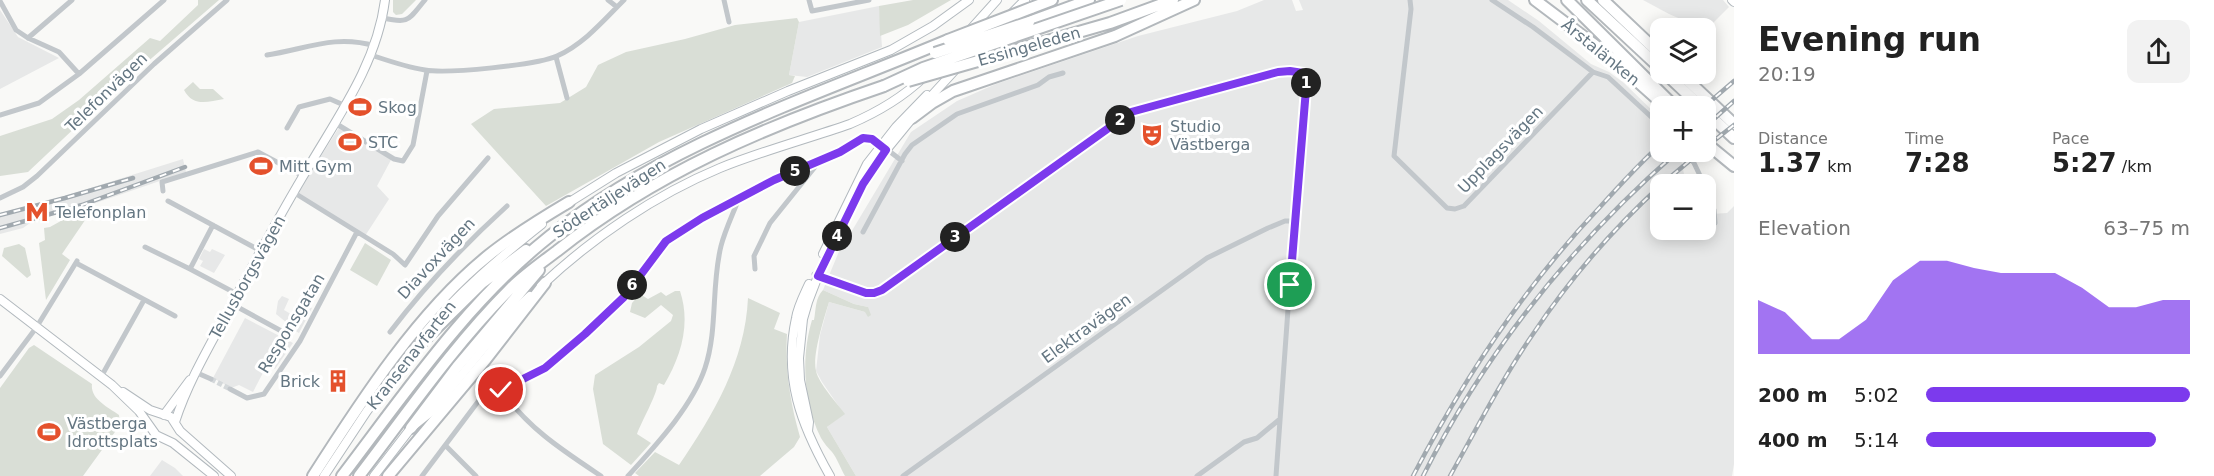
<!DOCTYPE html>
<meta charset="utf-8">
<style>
body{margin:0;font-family:"DejaVu Sans",sans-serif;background:#f2f2f2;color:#222;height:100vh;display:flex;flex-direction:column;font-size:22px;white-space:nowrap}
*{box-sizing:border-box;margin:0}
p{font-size:20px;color:#767676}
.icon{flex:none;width:33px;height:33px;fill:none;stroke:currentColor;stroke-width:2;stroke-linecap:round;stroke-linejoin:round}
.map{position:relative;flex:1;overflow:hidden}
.details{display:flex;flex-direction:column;background:#fff;width:480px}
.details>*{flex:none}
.fabs{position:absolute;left:1650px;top:18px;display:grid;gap:12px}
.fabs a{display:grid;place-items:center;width:66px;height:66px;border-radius:12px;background:#fff;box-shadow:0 3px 15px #0003;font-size:30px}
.pin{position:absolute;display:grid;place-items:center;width:51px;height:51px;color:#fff;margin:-26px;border:3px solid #fff;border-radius:50%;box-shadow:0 2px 6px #0007}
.km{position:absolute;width:30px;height:30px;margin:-15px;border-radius:50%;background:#222;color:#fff;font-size:16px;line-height:30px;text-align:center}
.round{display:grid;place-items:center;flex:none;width:63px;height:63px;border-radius:12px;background:#f2f2f2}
.summary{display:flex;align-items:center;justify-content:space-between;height:102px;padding:0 24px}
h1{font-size:33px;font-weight:600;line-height:45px}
.figures{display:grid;grid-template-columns:repeat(3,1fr);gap:9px;height:102px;padding:6px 24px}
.figures div{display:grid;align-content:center}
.figures b{font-size:26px;font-weight:600}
.figures small{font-size:16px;font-weight:400}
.figures p{font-size:16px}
.chart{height:168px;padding:12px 24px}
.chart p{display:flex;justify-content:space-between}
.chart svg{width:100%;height:108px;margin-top:6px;fill:#7c3aed;opacity:.7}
ul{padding:0 24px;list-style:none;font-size:20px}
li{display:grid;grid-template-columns:96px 72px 1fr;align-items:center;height:45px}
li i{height:15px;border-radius:8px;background:#7c3aed}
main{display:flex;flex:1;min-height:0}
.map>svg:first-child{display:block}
.built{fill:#e7e8e8}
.green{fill:#d9ded6}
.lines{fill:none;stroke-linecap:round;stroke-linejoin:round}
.street-tunnel{stroke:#d4d8da;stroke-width:5;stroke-dasharray:5 2.5;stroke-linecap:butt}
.secondary-casing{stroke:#b2b9be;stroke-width:10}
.highway-casing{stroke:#b3b8bc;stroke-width:14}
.street{stroke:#c2c7cb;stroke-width:5}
.secondary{stroke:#fff;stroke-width:8}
.highway{stroke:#fff;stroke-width:10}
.rail-casing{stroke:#a1a9af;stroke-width:4.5}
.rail{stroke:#fff;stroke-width:2;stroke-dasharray:7;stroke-linecap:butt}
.highway-bridge-casing{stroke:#b3b8bc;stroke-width:14;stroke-linecap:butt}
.highway-bridge{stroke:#fff;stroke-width:10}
.route-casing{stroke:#fff;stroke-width:12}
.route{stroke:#7c3aed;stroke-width:8}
.labels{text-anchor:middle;stroke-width:6;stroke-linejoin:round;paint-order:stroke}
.street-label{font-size:16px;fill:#647682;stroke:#fff}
.poi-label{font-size:16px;fill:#647682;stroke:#fff;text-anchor:start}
</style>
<main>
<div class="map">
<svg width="1734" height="476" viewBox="0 0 1734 476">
<rect width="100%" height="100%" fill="#f9f9f7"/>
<!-- built -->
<path class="built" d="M1264,0H1292L1296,11L1303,10L1299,0H1508L1539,21L1591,64L1609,72L1624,83L1660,118V152H1678L1680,154L1686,184H1660V230H1706V211L1711,214L1727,213L1734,206V464L1732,476H856L827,427L844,414L822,382L816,371L820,335L829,302L865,312L868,307L854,304L823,290L840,249L847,239L911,132L957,101L996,84L1138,36L1237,11Z
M1643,0H1723L1729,7L1706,30L1669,14Z
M879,6L882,47L807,77L789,75L799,22Z
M0,10L18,37L59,58L0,89Z
M340,126L392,158L377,186L389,199L365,236L297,194Z
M183,159L186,172L87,206L33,221L23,228L0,234V213L65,196Z
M204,249L210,252L212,249L225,255L214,273L200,266L203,261L199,259Z
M282,296L289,299L284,310L301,320L309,307L312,308L299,333L286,326L287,323L276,314L278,301Z
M245,318L293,343L275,369L267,365L253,392L239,385L231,388L213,378Z
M162,460L175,468L183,476H150Z"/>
<!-- green -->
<path class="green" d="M198,0H219L116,89L28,172L0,176V136L52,119L79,100L150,38L160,41L198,5Z
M393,0H416L402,14L396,15L393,12Z
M913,0H951L908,25L880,36L879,6Z
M797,18L799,22L789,75L795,76L792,83L659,142L546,206L471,124L494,109L560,103L586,87L598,65L626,52L685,39L735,25Z
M193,82L200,89H213L224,99C207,102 193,107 184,90Z
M94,207L62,254L70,260L46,300L39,243L45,240L44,228L50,227L77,212Z
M365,243L391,260L377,286L350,270Z
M19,244L25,248L31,275L27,278L2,256L4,248Z
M823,290L854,304L868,307L871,315L868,317L865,312L829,302C824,319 812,355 816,371C819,384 837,403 845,414L827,427L856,476H845C841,469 837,458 832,452C828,448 824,443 821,438C803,402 801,357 812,320H814C816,310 815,298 823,290Z
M675,291H680C691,324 681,356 664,385L659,383L657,386C657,394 641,423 637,434L651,443L631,465L603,444L593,389L595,375L639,347L671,321L673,315L661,305L645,318L630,312L632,303L640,294L648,299L661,292L666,296Z
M748,298L780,313L774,329L787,334C785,370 790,402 800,437L794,447L760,476H639L635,473L655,452L679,465C714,414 745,361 748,298Z
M34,345L92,384C90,399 108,407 119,415L120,425L83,476H0V388L29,348Z"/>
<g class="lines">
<!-- street-tunnel -->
<path class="street-tunnel" d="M211,379L230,389"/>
<!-- secondary casing -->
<g class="secondary-casing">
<path id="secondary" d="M1732,0L1734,2
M1011,14L1025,0
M970,30L997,0
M924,104L956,69
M565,205L616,173L701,129L788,91L891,50L933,26L969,0
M823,254L867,164L896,127L927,95
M809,284C804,295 798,306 796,318C783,378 801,425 830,476
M541,286C592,238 655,195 720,168C762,151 807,139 850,124C878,112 902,98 924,77
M0,299L112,385L139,411L156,435L173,443L214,476
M424,334C459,292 499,258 542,224
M123,392L150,410L171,417L180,431L231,476
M164,415L190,380
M175,422C188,382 210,345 230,308C255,261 280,214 308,168C339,115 377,63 385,0
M808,431L809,422L800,380L799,358L803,319L808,302L818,276L863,184L878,160L914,116
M324,476L367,411L412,351
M374,476L411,428L431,412L516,309L530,296"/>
</g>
<!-- highway casing -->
<g class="highway-casing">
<path id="highway" d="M1535,0L1608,55L1665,106
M1567,0L1674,106
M1587,0L1660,68
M1603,0L1660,54
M1031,8L1052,0
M1029,22L1089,0
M978,61L1110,23L1173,0
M1666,74L1700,106
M1681,74L1734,124
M1706,112L1734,138
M912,118L932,103L953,91L1115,36L1194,0
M1706,143L1734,166
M410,354L482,283L526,250
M411,428L457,367L539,270
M313,476C361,401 419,311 489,255C514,235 542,218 569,202
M342,476C406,392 467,302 550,236C667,143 812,97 948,40
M359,476C408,412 454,345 511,288C524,275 541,263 557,251C655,173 766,126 884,86
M388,476L486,359L545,283"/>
</g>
<!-- street -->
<path class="street" d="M608,0L617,7
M724,0L729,22
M809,0L812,11L869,0
M1410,0L1411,9L1394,156L1447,208L1455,209L1464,206L1593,72
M1492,0L1533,27L1593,72L1608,77L1660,125
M0,1L16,30L28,38L59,52L79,74
M383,18C410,24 408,20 425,0
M28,38L72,0
M267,55C306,49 335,34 375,46
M371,55C389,61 406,67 425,70C447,74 537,65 557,56C584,44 604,20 624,0
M556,57L567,98
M0,115L39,103L79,74L164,0
M335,123L394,159L403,161L413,145L427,71
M287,128L299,107L330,99L346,106
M1685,152L1694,163L1704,184
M1706,187L1714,210L1715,223
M163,191L162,182L258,152L303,176
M293,192L393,254L405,265L438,216L488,158
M0,198L23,187L37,176L154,64L227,0
M168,201L261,251
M213,225L190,269L237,294
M863,232L905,154L912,145L957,114L1038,85L1049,77L1063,73
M145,247L190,269
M76,263L175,316
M755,269L754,256L770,223L819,162
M814,274L866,293H874L882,290L1132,112L1278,72C1296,71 1305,67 1306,89L1299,182L1295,212L1276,476
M232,304L285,333
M390,332C425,286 464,245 507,206
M195,372L211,379
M0,376L36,328L77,261
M101,377L144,300
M230,389L247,398L264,394L300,341L357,232
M501,390C529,429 562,450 601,476
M446,446L476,476
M422,476L483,395L501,390L545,368L585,334L623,297L666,241L702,218L739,198L774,180L841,152L863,138L875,140L902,161
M628,476C655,446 692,407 705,368C718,329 711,286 721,246C725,230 733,214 739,198
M903,476L1207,258L1268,228L1285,221H1295
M1197,476L1244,442L1257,438L1280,419"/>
<!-- secondary -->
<use href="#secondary" class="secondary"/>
<!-- highway -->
<use href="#highway" class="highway"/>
<!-- rail casing -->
<g class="rail-casing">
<path id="rail" d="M1705,106L1734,81
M1706,126L1734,101
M1706,147L1734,125
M1662,184L1700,152
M0,215L65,198L133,178
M0,228L82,205L185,167
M1413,476C1464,378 1524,287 1600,207C1619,186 1639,164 1660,145
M1423,476C1486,351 1572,244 1677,152
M1450,476C1477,428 1502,379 1533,334C1569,280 1612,230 1660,186"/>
</g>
<!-- rail -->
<use href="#rail" class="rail"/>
<!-- highway-bridge casing -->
<g class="highway-bridge-casing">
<path id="highway-bridge" d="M948,40L1031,8
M935,53L1029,22
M908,81L978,61
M884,86L923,68L1121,0"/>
</g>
<!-- highway-bridge -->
<use href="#highway-bridge" class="highway-bridge"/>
</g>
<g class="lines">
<!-- route casing -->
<g class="route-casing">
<path id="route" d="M501,390L545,368L585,334L624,297L666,241L702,218L774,180L840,152L863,138L872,139L886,150L863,184L818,276L866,293H874L882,290L1131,112L1278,72L1290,71L1303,73L1305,77L1306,89L1290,285"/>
</g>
<!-- route -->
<use href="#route" class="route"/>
</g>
<!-- icons -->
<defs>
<g id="stadium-bare" transform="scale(1.8)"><path d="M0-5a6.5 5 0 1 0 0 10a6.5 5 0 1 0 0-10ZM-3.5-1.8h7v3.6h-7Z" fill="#e4512c" stroke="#fff" stroke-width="2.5" paint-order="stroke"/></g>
<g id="theatre-bare" transform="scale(1.8)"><path d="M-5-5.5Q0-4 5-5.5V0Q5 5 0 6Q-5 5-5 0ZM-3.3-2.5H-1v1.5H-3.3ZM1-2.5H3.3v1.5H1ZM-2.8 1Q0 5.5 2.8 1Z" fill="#e4512c" stroke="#fff" stroke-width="2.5" paint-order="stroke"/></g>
<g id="metro-bare" transform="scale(1.8)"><path d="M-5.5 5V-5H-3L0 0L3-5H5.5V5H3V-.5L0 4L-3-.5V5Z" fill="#e4512c" stroke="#fff" stroke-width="2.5" paint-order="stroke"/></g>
<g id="building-bare" transform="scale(1.8)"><path d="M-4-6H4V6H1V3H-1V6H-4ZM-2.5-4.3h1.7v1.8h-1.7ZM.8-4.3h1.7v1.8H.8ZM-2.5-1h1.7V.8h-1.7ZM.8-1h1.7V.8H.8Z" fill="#e4512c" stroke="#fff" stroke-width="2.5" paint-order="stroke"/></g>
</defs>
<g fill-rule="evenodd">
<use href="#stadium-bare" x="360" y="107"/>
<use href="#theatre-bare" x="1152" y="135"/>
<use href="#stadium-bare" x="350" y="142"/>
<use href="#stadium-bare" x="261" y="166"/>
<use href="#metro-bare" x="37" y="212"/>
<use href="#building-bare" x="338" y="381"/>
<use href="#stadium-bare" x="49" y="432"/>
</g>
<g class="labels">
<!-- street labels -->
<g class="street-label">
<text transform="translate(1029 46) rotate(-16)" y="6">Essingeleden</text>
<text transform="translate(1601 52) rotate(39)" y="6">Årstalänken</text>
<text transform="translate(106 92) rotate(-44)" y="6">Telefonvägen</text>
<text transform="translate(1500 149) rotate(-46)" y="6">Upplagsvägen</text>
<text transform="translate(609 198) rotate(-33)" y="6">Södertäljevägen</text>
<text transform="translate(436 258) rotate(-47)" y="6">Diavoxvägen</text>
<text transform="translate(247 277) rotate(-61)" y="6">Tellusborgsvägen</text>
<text transform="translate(291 323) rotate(-59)" y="6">Responsgatan</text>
<text transform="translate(1086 328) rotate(-36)" y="6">Elektravägen</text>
<text transform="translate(411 355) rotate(-52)" y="6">Kransenavfarten</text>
</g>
<!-- poi labels -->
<g class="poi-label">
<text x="378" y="113">Skog</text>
<text x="1170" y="132">Studio<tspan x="1170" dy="18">Västberga</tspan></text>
<text x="368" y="148">STC</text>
<text x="279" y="172">Mitt Gym</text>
<text x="55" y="218">Telefonplan</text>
<text x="320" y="387" text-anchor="end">Brick</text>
<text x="67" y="429">Västberga<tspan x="67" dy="18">Idrottsplats</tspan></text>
</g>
</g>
</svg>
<div class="fabs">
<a><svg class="icon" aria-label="layers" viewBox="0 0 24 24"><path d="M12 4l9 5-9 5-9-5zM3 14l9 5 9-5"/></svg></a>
<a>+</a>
<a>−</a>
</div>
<div class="pin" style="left:1290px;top:285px;background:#1e9e55"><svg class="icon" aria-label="arrive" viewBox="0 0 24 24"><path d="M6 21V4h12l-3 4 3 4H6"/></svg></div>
<div class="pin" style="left:501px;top:390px;background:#d93025"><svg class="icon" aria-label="check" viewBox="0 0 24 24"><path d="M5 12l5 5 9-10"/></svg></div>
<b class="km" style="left:1306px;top:83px">1</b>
<b class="km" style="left:1120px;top:120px">2</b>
<b class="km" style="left:955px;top:237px">3</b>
<b class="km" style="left:837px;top:236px">4</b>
<b class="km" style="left:795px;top:171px">5</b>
<b class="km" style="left:632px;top:285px">6</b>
</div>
<section class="details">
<div class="summary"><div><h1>Evening run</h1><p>20:19</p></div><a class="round"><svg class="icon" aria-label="share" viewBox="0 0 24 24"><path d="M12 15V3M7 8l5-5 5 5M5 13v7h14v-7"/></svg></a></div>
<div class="figures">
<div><p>Distance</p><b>1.37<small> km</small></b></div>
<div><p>Time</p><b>7:28</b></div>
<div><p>Pace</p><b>5:27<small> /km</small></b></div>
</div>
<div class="chart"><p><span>Elevation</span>63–75 m</p>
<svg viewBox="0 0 160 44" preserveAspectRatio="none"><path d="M0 44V22L10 27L20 38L30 38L40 30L50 14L60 6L70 6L80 9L90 11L100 11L110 11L120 17L130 25L140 25L150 22L160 22V44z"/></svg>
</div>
<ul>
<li><b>200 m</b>5:02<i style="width:100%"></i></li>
<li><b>400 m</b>5:14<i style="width:87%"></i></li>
</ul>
</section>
</main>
